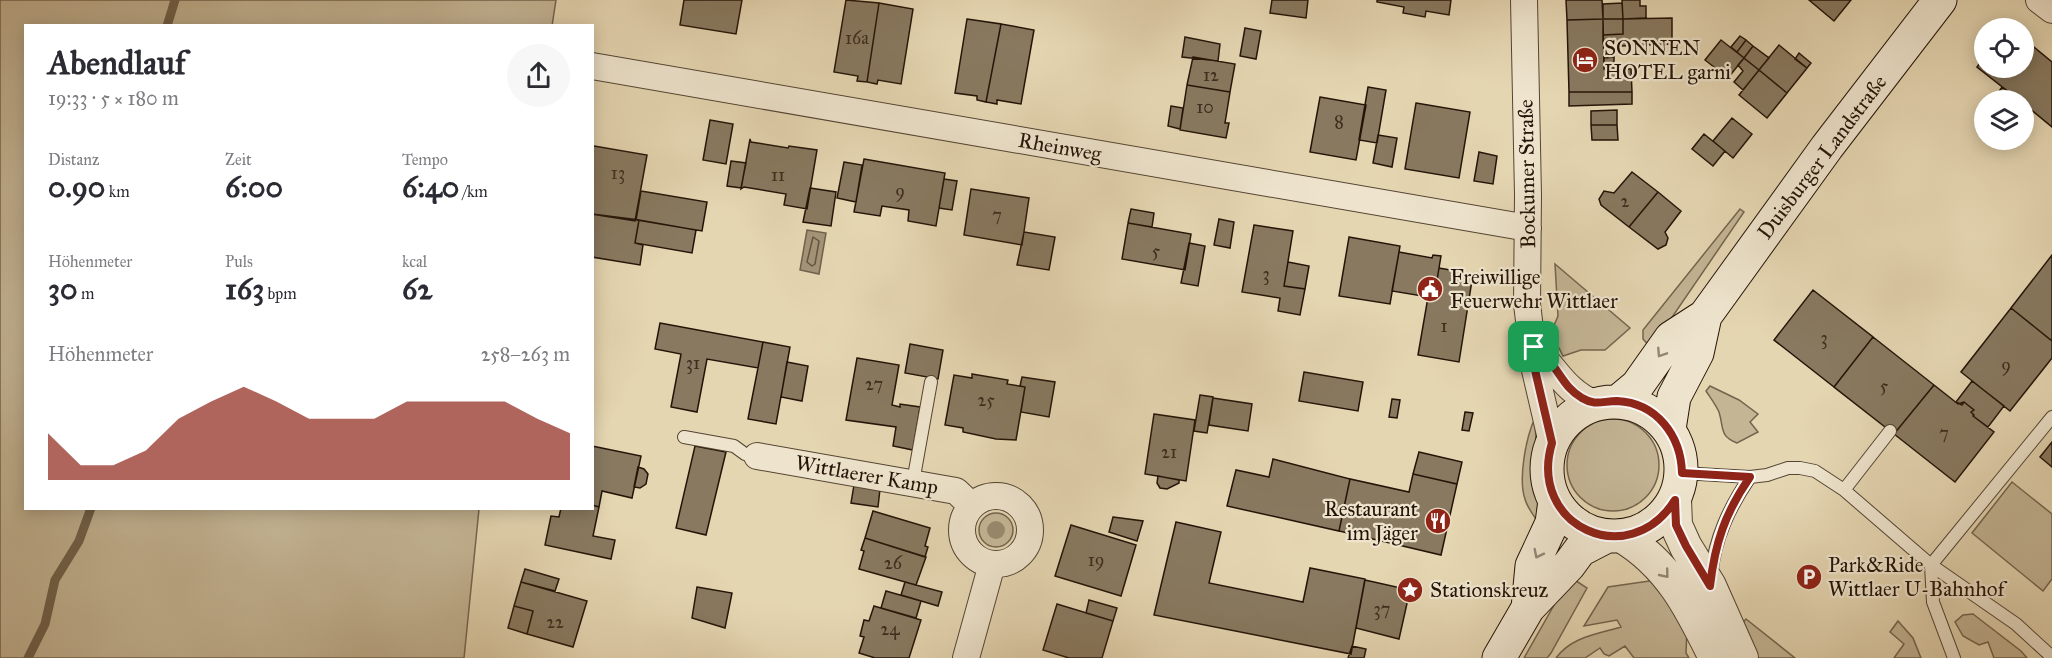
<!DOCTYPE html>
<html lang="de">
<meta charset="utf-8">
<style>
body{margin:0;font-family:"IM FELL Great Primer",serif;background:#f7f7f7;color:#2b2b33;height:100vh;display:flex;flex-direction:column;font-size:22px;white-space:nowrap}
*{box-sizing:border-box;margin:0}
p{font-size:20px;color:#7c7c81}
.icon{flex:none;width:33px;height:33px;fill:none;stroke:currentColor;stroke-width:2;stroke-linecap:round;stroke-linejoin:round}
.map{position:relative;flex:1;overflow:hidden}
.drawer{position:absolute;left:24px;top:24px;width:570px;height:486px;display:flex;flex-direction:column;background:#fff;border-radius:0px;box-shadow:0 3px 15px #0003}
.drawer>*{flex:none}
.controls{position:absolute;left:1974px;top:18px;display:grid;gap:12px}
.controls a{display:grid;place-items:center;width:60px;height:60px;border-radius:50%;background:#fff;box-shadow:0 3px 15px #0003;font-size:30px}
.pin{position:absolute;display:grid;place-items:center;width:51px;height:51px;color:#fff;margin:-26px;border-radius:12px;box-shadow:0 3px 9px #0006}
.round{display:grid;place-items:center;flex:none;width:63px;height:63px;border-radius:32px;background:#f7f7f7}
.summary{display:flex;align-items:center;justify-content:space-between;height:102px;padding:0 24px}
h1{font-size:33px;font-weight:700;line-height:45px}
.figures{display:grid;grid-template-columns:repeat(3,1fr);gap:9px;height:102px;padding:6px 24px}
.figures div{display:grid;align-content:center}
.figures b{font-size:30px;font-weight:700}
.figures small{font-size:16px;font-weight:400}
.figures p{font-size:16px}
.chart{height:168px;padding:12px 24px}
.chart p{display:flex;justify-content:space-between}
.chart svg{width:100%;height:108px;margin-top:6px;fill:#8f2418;opacity:.7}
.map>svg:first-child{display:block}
.green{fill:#c4b595;stroke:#74644e;stroke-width:1.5}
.water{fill:#a39478;stroke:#70614b;stroke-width:1.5}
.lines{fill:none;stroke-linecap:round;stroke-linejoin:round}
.shore{stroke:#645440;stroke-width:1.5}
.stream{stroke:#70614b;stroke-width:9}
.building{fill:#887960;stroke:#241408;stroke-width:1.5}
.service-casing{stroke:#544432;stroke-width:14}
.minor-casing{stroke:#544432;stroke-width:28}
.tertiary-casing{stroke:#544432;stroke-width:34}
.secondary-casing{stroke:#241408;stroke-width:35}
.service{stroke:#eee4cd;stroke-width:12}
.minor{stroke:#eee4cd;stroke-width:26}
.tertiary{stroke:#eee4cd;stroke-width:32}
.secondary{stroke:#eee4cd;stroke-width:33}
.tree{fill:#9a8a6f}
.oneway{stroke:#938674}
.route-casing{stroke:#fff;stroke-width:12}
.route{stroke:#8f2418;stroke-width:8}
.labels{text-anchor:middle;stroke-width:4.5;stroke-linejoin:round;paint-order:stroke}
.number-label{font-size:18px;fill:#3d2d1e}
.poi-label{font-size:21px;fill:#241408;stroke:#eee4cd;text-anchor:start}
.street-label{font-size:21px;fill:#241408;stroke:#eee4cd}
</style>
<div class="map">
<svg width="2052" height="658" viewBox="0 0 2052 658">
<rect width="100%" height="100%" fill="#e5d6b2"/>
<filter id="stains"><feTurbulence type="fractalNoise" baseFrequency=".00333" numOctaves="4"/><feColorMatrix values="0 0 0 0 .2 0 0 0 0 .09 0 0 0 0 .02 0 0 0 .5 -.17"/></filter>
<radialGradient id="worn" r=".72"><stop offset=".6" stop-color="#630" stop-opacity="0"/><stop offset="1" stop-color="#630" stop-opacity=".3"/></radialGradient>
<!-- green -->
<path class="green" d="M0,0H556L552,26H26V508L479,509L464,658H0Z
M1740,209L1744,212L1651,348L1643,339V330Z
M1555,264L1630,328L1605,350H1581L1563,356L1551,332L1558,316Z
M1710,386L1739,400L1758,414L1750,422L1758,432L1737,443C1719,436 1724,428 1719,412C1716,405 1710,397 1706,391Z
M1535,418L1538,495L1537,521C1533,514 1527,507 1525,499C1518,479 1526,437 1535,418Z
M1567 465a46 46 0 1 1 92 0a46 46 0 1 1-92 0Z
M2012,482L2052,514V579L2043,591L1972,533Z
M979 530a17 17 0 1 1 34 0a17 17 0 1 1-34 0Z
M1570,577L1587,588L1551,653L1547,658H1524Z
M1656,580L1687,630L1686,653L1689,658H1634L1625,646L1609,656L1604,654L1600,648L1585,658H1556C1571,637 1597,634 1621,627L1617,620L1584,626L1608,587Z
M1973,614L2021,651L2027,658H1994L1988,642L1979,645L1963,636L1955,622L1963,615Z
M1746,619L1795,658H1753L1740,626Z
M1898,621L1913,638L1921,658H1894L1904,644L1890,632Z"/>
<!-- water -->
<path class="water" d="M807,230L826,233L819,274L800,270Z"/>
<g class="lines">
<!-- shore -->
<path class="shore" d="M813,237L819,241L815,264L812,266L807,262Z"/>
<!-- stream -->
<path class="stream" d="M167,26L175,0
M28,658L45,624L55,580L79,541L91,508"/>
</g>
<!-- building -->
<path class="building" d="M684,0H742L736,34L680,25Z
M846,0L879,3L867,82L857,81L858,76L834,72Z
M1272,0H1308L1306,18L1270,13Z
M1377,0H1451L1449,15L1426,11L1425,17L1403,13L1404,7L1377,2Z
M1566,0H1602L1603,19L1567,20Z
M1622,0H1640V6H1646V18L1623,19Z
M1809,0H1851L1834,21Z
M879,3L913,9L901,84L878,80L877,84L867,82Z
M1622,3L1623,19H1603V4Z
M1672,18V44L1621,46L1622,42L1603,43V35L1623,34V19Z
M967,19L1001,24L986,102L977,100V96L955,93Z
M1603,19H1623V34L1603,35Z
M1603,19L1604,69H1631L1632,92H1569L1567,20Z
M1001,24L1034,30L1021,104L997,100V104L986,102Z
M1245,28L1261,31L1256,59L1240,56Z
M1740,36L1746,40L1737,52L1731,47Z
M1185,37L1220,44L1218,61L1182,57Z
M2024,39L2052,62V127L2024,104V100H2019L1977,67L1984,57V68H2024Z
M1721,40L1744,58L1728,78L1705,60Z
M1746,40L1753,46L1744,58L1737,52Z
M1779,45L1807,68L1787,93L1759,70Z
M1753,46L1769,58L1759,70L1744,58Z
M1799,53L1811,63L1807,68L1795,59Z
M1193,57L1235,64L1230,92L1187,85Z
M1614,57V68L1604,69V58Z
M1744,58L1759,70L1743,90L1734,82L1743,71L1738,65Z
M1759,70L1787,93L1767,118L1739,95Z
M1187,85L1230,92L1225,123H1229L1226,138L1180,130Z
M1368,87L1386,90L1377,143L1359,140Z
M2002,87L2019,100H2000L1995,97Z
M1569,92H1632V104L1569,106Z
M1320,97L1366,105L1356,160L1310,152Z
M1416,103L1470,112L1459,178L1405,169Z
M1171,106L1183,108L1180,129L1168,126Z
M1617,110V125H1591V111Z
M1732,118L1752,134L1733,158L1713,141Z
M710,120L733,124L726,164L703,160Z
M1591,125H1617L1618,140H1592Z
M1704,134L1725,151L1713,166L1692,149Z
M1378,135L1397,138L1392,167L1373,163Z
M750,139L751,142L788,148L789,146L817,150L807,209L784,205L786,194L744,187L741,189Z
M594,146L647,155L635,221L592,214V147Z
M1479,152L1497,156L1493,184L1474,181Z
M864,159L945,173L936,226L908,221L909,210L882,206L880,216L854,212Z
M731,161L746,163L741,188L727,186Z
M844,162L862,165L856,202L837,198Z
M1632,172L1658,192L1629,227L1601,205L1599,199L1604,191L1614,193Z
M944,179L957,181L952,210L939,208Z
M810,188L836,192L831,226L803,222Z
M971,189L1029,198L1022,245L964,235Z
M641,191L707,202L702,231L636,220Z
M1658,192L1681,211L1665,232L1668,238L1666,245L1658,249L1629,227Z
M1131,209L1154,213L1152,227L1128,223Z
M592,214L639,220L635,243L643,245L640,265L592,257Z
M1219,219L1234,222L1230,248L1214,245Z
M639,220L696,230L692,253L635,243Z
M1128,223L1191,234L1185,270L1122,259Z
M1254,225L1293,231L1284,286L1305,289L1300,315L1278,311L1280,298L1242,292Z
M1024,232L1055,237L1049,270L1017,265Z
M1349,237L1400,246L1390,304L1339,296Z
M1189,243L1205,246L1198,286L1181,283Z
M1399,252L1432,258L1433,255L1441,256L1434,298L1392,291Z
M2052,255V341L2011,308Z
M1288,262L1309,266L1305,289L1284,286Z
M1439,268L1473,274L1459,362L1418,355L1428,297L1434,298Z
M1813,290L1873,337L1834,387L1774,340Z
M2011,308L2052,341V358L2010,411L1961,372Z
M660,323L763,342L758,368L707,359L697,412L671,407L681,354L655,349Z
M1873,337L1934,385L1894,434L1834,387Z
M763,342L790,347L776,424L748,419Z
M910,344L943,350L938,379L905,373Z
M857,358L899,365L892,405L900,407V404L920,407L913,450L893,446L896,427L846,420Z
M787,362L808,366L802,401L781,397Z
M1304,372L1363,382L1358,411L1299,401Z
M972,374L1008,380L1007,384L1025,387L1016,440L996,439L963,432V428L945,425L954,375L972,378Z
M1022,377L1055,382L1049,417L1021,412L1025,387L1020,386Z
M1972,381L2004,406L1988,427L1973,416L1974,415L1971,412L1974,410L1964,402L1962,405L1956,402Z
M1934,385L1958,404L1964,402L1974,410L1971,412L1974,415L1973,416L1994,432L1955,482L1894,434Z
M1200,395L1213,397L1207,433L1194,431Z
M1213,398L1252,404L1248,431L1209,425Z
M1392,399L1400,400L1397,418L1389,417Z
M1465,412L1473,413L1469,431L1462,430Z
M1154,414L1195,420L1186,481L1145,474Z
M2052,442V467L2040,457Z
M592,446L641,456L632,498L602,491L599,507L592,505Z
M695,446L726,452L706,535L676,528Z
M1419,452L1462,462L1457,484L1413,474Z
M1273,459L1350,479L1339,531L1227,506L1236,470L1269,477Z
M638,467L644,469L648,474L646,484L640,488L634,487Z
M1413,474L1457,484L1441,555L1339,531L1350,479L1409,492Z
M1158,476L1179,480V483L1167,489L1160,488L1157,483Z
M854,485L880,489L878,507L851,503Z
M592,505L599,507L593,536L615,540L611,559L545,545L551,516L559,517L561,508H592Z
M873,511L930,528L925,546L928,547L925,557L865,538Z
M1113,517L1143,521L1137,541L1109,532Z
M1176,522L1221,532L1209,583L1303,602L1310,568L1365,579L1351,654L1154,615Z
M1071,525L1136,545L1121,596L1055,576Z
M865,538L926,557L916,585L859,569L864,551L861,550Z
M525,569L559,579L555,591L521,582Z
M1365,580L1410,590L1399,639L1356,628Z
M521,582L587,601L573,647L527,634L533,611L514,606Z
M905,582L942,592L938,606L901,595Z
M697,587L732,593L725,628L692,618Z
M886,591L921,601L916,618L881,608Z
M1089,600L1117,608L1113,621L1086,613Z
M1057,604L1113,621L1102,658H1069L1043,650Z
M514,606L533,611L527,634L508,628Z
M874,606L921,620L909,658H875L859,653L864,637L860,636L864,620L869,621Z
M1352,646L1366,649L1364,658H1348Z"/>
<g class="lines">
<!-- service casing -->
<g class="service-casing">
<path id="service" d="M684,437L734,446L745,454L757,456
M1682,473L1750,477L1767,475L1788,468H1800L1815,471L1844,490L1931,565L2016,624L2052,657
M913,482L931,382
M1844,490L1890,431
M1931,565L2052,417
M1931,565L1933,602L1954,658
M1711,575C1715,538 1729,508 1750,477"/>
</g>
<!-- minor casing -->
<g class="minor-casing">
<path id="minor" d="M1524,0L1528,195L1527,304L1535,370L1552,443
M2039,0L2052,10
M592,66L1528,228
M1534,347C1557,370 1565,391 1595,404
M757,456L956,491L972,506
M962 530a34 34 0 1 1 68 0a34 34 0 1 1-68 0Z
M966,658L992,564"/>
</g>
<!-- tertiary casing -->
<g class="tertiary-casing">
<path id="tertiary" d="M1675,499L1676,525L1686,547L1710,586L1742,658
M1621,536C1670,565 1691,609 1715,658"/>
</g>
<!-- secondary casing -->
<g class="secondary-casing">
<path id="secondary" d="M1619,401L1637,386L1671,338L1705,316L1827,147L1940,0
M1547 469a67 67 0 1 1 134 0a67 67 0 1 1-134 0Z
M1669,429L1674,397L1697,353L1705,316
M1528,608L1532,566L1552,523L1555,501
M1499,658L1528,608L1569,565L1580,550L1607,536"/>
</g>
<!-- service -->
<use href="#service" class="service"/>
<!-- minor -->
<use href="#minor" class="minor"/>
<!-- tertiary -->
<use href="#tertiary" class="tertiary"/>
<!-- secondary -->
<use href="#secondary" class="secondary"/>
</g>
<!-- trees -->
<circle class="tree" cx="996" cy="530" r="9"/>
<!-- one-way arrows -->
<defs><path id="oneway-chevron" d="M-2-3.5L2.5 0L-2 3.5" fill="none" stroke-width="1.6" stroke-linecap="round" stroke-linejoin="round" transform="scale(1.5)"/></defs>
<g class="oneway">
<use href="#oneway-chevron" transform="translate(1661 353) rotate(123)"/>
<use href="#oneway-chevron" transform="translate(1538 554) rotate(117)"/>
<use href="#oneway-chevron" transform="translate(1665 574) rotate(51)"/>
</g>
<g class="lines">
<!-- route casing -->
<g class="route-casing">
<path id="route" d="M1534,347C1540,354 1548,360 1554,367C1563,379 1568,390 1582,398C1595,406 1603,401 1617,401C1657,403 1681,436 1682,473L1750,477C1725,513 1715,543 1710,586L1686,546L1676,525L1675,500C1629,573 1527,526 1552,443L1535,370Z"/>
</g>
<!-- route -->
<use href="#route" class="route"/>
</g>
<!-- icons -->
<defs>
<g id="hotel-disc" transform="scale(1.35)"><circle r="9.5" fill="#8f2418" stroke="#eee4cd"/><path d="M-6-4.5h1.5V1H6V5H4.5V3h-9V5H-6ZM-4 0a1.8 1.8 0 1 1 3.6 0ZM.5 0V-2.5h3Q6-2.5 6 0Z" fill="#fff"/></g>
<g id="civic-disc" transform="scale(1.35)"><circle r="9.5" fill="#8f2418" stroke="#eee4cd"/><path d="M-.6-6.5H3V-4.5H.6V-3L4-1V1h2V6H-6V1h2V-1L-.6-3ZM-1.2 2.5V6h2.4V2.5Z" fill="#fff"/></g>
<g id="restaurant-disc" transform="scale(1.35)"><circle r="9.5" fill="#8f2418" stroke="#eee4cd"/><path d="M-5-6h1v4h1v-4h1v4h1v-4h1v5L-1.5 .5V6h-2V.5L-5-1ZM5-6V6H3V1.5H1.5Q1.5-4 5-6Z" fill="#fff"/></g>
<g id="parking-disc" transform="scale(1.35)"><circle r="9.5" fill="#8f2418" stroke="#eee4cd"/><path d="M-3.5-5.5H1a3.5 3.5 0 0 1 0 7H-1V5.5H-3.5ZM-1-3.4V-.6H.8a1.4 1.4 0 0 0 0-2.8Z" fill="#fff"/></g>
<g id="sight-disc" transform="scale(1.35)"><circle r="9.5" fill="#8f2418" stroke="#eee4cd"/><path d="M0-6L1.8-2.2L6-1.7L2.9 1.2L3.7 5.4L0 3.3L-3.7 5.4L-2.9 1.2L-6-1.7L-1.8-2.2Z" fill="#fff"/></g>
</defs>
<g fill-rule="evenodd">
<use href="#hotel-disc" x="1585" y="60"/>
<use href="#civic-disc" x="1430" y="289"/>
<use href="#restaurant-disc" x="1438" y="521"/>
<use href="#parking-disc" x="1809" y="577"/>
<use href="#sight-disc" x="1410" y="590"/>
</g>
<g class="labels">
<!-- number labels -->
<g class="number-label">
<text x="857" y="44">16a</text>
<text x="1211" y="81">12</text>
<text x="1205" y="113">10</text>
<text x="1339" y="128">8</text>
<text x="618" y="179">13</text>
<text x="778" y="181">11</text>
<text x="900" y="197">9</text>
<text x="1625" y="207">2</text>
<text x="997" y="221">7</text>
<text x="1156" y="257">5</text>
<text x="1266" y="280">3</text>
<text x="1444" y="332">1</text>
<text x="1824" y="344">3</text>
<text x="693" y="369">31</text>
<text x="2006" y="371">9</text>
<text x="874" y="390">27</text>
<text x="1884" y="392">5</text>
<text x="986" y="406">25</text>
<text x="1944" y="439">7</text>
<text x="1169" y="458">21</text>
<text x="1096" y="566">19</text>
<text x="893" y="569">26</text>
<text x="1382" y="615">37</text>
<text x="555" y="628">22</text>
<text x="890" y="635">24</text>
</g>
<!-- poi labels -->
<g class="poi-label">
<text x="1604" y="55">SONNEN<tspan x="1604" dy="24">HOTEL garni</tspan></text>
<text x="1450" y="284">Freiwillige<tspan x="1450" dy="24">Feuerwehr Wittlaer</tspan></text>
<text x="1418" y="516" text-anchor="end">Restaurant<tspan x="1418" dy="24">im Jäger</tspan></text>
<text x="1828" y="572">Park&amp;Ride<tspan x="1828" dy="24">Wittlaer U-Bahnhof</tspan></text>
<text x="1430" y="597">Stationskreuz</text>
</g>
<!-- street labels -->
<g class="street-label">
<text transform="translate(1060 147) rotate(10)" y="7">Rheinweg</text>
<text transform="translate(1822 157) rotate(-53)" y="7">Duisburger Landstraße</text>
<text transform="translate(1527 174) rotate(-91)" y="7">Bockumer Straße</text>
<text transform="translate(867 475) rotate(10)" y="7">Wittlaerer Kamp</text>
</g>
</g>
<rect width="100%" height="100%" filter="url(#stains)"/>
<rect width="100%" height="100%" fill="url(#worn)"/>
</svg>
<div class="controls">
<a><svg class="icon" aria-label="locate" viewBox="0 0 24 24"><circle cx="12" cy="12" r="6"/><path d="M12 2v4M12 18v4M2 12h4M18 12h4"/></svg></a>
<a><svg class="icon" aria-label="layers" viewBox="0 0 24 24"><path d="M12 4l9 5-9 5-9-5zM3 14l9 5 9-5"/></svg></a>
</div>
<div class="pin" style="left:1534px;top:347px;background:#1e9e55"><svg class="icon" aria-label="arrive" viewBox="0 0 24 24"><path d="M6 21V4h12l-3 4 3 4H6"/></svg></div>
<section class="drawer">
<div class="summary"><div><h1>Abendlauf</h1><p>19:33 · 5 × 180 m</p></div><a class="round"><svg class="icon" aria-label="share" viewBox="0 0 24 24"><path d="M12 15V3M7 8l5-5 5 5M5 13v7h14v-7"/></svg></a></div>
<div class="figures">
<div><p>Distanz</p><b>0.90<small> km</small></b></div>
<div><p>Zeit</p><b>6:00</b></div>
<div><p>Tempo</p><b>6:40<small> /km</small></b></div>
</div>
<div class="figures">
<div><p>Höhenmeter</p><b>30<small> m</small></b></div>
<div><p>Puls</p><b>163<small> bpm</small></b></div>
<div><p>kcal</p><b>62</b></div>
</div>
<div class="chart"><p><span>Höhenmeter</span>258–263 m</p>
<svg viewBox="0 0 160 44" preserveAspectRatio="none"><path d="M0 44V25L10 38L20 38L30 32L40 19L50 12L60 6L70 12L80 19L90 19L100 19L110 12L120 12L130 12L140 12L150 19L160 25V44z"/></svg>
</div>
</section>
</div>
